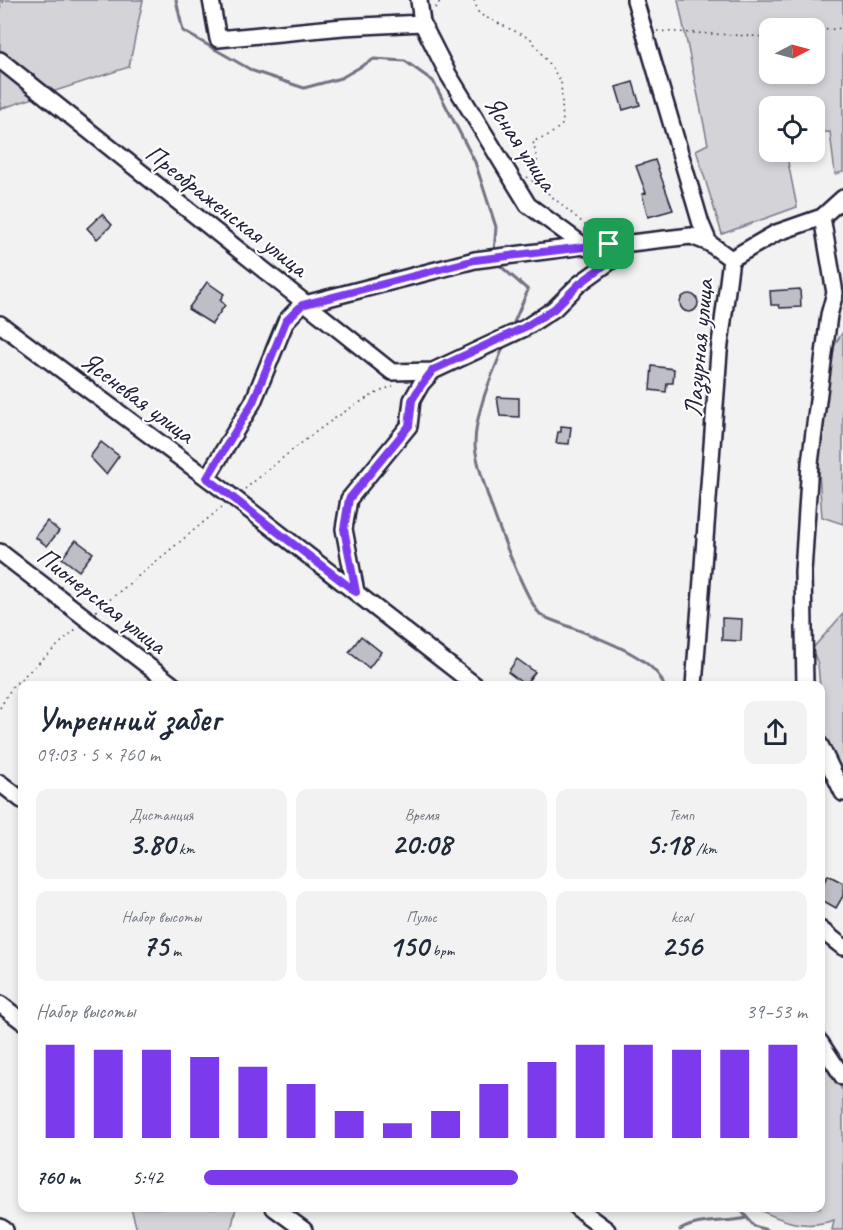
<!DOCTYPE html>
<html lang="ru">
<meta charset="utf-8">
<style>
body{margin:0;font-family:Caveat,sans-serif;background:#f2f2f3;color:#1f2937;height:100vh;display:flex;flex-direction:column;font-size:22px;white-space:nowrap}
*{box-sizing:border-box;margin:0}
p{font-size:20px;color:#747a83}
.icon{flex:none;width:33px;height:33px;fill:none;stroke:currentColor;stroke-width:2;stroke-linecap:round;stroke-linejoin:round}
.map{position:relative;flex:1;overflow:hidden}
.sheet{position:absolute;left:18px;top:681px;width:807px;height:531px;display:flex;flex-direction:column;background:#fff;border-radius:12px;box-shadow:0 3px 9px #0003}
.sheet>*{flex:none}
.needle{width:39px;rotate:84deg}
.tools{position:absolute;left:759px;top:18px;display:grid;gap:12px}
.tools a{display:grid;place-items:center;width:66px;height:66px;border-radius:12px;background:#fff;box-shadow:0 3px 9px #0003;font-size:30px}
.pin{position:absolute;display:grid;place-items:center;width:51px;height:51px;color:#fff;margin:-26px;border-radius:12px;box-shadow:0 3px 9px #0006}
.round{display:grid;place-items:center;flex:none;width:63px;height:63px;border-radius:12px;background:#f2f2f3}
.summary{display:flex;align-items:center;justify-content:space-between;height:102px;padding:0 18px}
h1{font-size:33px;font-weight:700;line-height:45px}
.figures{display:grid;grid-template-columns:repeat(3,1fr);gap:9px;height:102px;padding:6px 18px}
.figures div{display:grid;align-content:center;border-radius:12px;background:#f2f2f3;text-align:center}
.figures b{font-size:30px;font-weight:700}
.figures small{font-size:16px;font-weight:400}
.figures p{font-size:16px}
.chart{height:168px;padding:12px 18px}
.chart p{display:flex;justify-content:space-between}
.chart svg{width:100%;height:108px;margin-top:6px;stroke:#7c3aed;stroke-width:6}
ul{padding:0 18px;list-style:none;font-size:20px}
li{display:grid;grid-template-columns:96px 72px 1fr;align-items:center;height:45px}
li i{height:15px;border-radius:8px;background:#7c3aed}
.map>svg:first-child{display:block}
.green{fill:#d3d3d8;stroke:#7a7a8a;stroke-width:1.5;fill-rule:evenodd}
.lines{fill:none;stroke-linecap:round;stroke-linejoin:round}
.stream{stroke:#727282;stroke-width:3}
.building{fill:#bebec6;stroke:#22223b;stroke-width:1.5}
.minor-casing{stroke:#22223b;stroke-width:20}
.path{stroke:#22223b;stroke-width:1.5;stroke-dasharray:1.5 4.5;stroke-linecap:butt}
.minor{stroke:#fff;stroke-width:15}
.route-casing{stroke:#fff;stroke-width:12}
.route{stroke:#7c3aed;stroke-width:8}
.labels{text-anchor:middle;stroke-width:4.5;stroke-linejoin:round;paint-order:stroke}
.street-label{font-size:26px;fill:#22223b;stroke:#fff}
</style>
<div class="map">
<svg width="843" height="1230" viewBox="0 0 843 1230">
<rect width="100%" height="100%" fill="#f2f2f3"/>
<filter id="ink" filterUnits="userSpaceOnUse"><feTurbulence type="fractalNoise" baseFrequency=".0167" numOctaves="2"/><feDisplacementMap in="SourceGraphic" scale="12" xChannelSelector="R" yChannelSelector="G"/><feConvolveMatrix kernelMatrix="1 2 1 2 8 2 1 2 1" color-interpolation-filters="sRGB"/></filter>
<g filter="url(#ink)">
<!-- green -->
<path class="green" d="M0,0H143L129,67L0,109Z
M678,0H843V172L835,174L830,132L815,133L814,106H770V152H786L797,207L722,234L696,150L708,144ZM770,28H814V74H770Z
M843,332V524L822,517C818,468 811,373 843,332Z
M843,614V774L824,736L818,664L812,649Z
M821,1057L843,1091V1230H832L834,1220C805,1230 784,1222 755,1208H820Z
M131,1208H236L231,1230H137Z"/>
<g class="lines">
<!-- stream -->
<path class="stream" d="M176,0L183,31L253,71L304,88L341,78L374,59L405,61L433,81L475,162L496,227L494,252
M497,263L528,290L511,329
M505,343C493,373 475,411 475,444C475,470 522,596 540,614C546,619 558,622 565,625C592,636 656,656 664,686
M739,1208L754,1226L767,1230
M680,1230C699,1219 724,1223 746,1218"/>
</g>
<!-- building -->
<path class="building" d="M633,82L640,105L623,110L616,87Z
M655,160L673,210L648,217L642,194L646,193L636,166Z
M102,214L112,225L97,239L87,228Z
M207,282L224,294L220,300L225,305L212,324L188,309Z
M800,289L801,307L780,308L779,305H771L770,291Z
M680 303a9 9 0 1 1 18 0a9 9 0 1 1-18 0Z
M652,366L674,369L673,383H667L666,392L650,390Z
M497,397L519,398V417L500,416Z
M561,426L571,427L569,444L556,443L558,432H561Z
M101,442L119,456L106,474L90,457Z
M47,521L59,531L47,546L35,537Z
M76,540L93,553L79,571L62,558Z
M722,618L742,619L741,641L722,640Z
M361,636L381,652L369,668L349,652Z
M517,659L535,672L525,685L508,672Z
M828,875L843,883V896L836,908L820,899V889Z"/>
<g class="lines">
<!-- minor casing -->
<g class="minor-casing">
<path id="minor" d="M211,0L218,39L343,27L422,23
M419,0L422,23L448,74L528,205L587,248L691,236L709,243
M635,0L701,224L709,243L731,259L719,352L694,686
M0,60L392,372L433,371
M731,259L776,233L822,217L843,198
M0,324L234,498L476,686
M207,478L253,402L286,321L301,305L475,260L584,246
M0,552L174,686
M356,592L344,529L349,499L409,426L412,400L421,384L433,371L525,328L554,309L579,284L611,261L609,244
M805,686L803,572L810,463L829,315L835,293L822,217
M820,745L843,793
M0,783L22,800
M820,929L843,947
M0,1004L22,1021
M820,1042L843,1077
M274,1208L304,1230
M577,1208L607,1230
M0,1227L5,1230"/>
</g>
<!-- path -->
<path class="path" d="M474,0L479,14L531,39L561,81L563,124L547,137L533,141L543,189L595,233
M0,8L4,0
M435,8L441,0
M657,31L770,37
M814,31L843,28
M527,177L542,188
M245,489C285,456 345,404 393,386
M96,611L222,507
M0,708L12,687L77,628"/>
<!-- minor -->
<use href="#minor" class="minor"/>
</g>
</g>
<g class="lines" filter="url(#ink)">
<!-- route casing -->
<g class="route-casing">
<path id="route" d="M609,244L610,261L579,284L554,309L525,327L433,370L422,384L412,400L409,426L349,499L344,529L356,592L207,478L253,402L286,321L302,305L475,260Z"/>
</g>
<!-- route -->
<use href="#route" class="route"/>
</g>
<g class="labels">
<!-- street labels -->
<g class="street-label">
<text transform="translate(521 143) rotate(56)" y="9">Ясная улица</text>
<text transform="translate(227 210) rotate(38)" y="9">Преображенская улица</text>
<text transform="translate(698 348) rotate(-85)" y="9">Лазурная улица</text>
<text transform="translate(138 397) rotate(37)" y="9">Ясеневая улица</text>
<text transform="translate(102 600) rotate(38)" y="9">Пионерская улица</text>
</g>
</g>
</svg>
<div class="tools">
<a><svg class="needle" viewBox="-14 -14 28 28"><path d="M0-13l5 13h-10z" fill="#e53935"/><path d="M0 13l5-13h-10z" fill="#747a83"/></svg></a>
<a><svg class="icon" aria-label="locate" viewBox="0 0 24 24"><circle cx="12" cy="12" r="6"/><path d="M12 2v4M12 18v4M2 12h4M18 12h4"/></svg></a>
</div>
<div class="pin" style="left:609px;top:244px;background:#1e9e55"><svg class="icon" aria-label="arrive" viewBox="0 0 24 24"><path d="M6 21V4h12l-3 4 3 4H6"/></svg></div>
<section class="sheet">
<div class="summary"><div><h1>Утренний забег</h1><p>09:03 · 5 × 760 m</p></div><a class="round"><svg class="icon" aria-label="share" viewBox="0 0 24 24"><path d="M12 15V3M7 8l5-5 5 5M5 13v7h14v-7"/></svg></a></div>
<div class="figures">
<div><p>Дистанция</p><b>3.80<small> km</small></b></div>
<div><p>Время</p><b>20:08</b></div>
<div><p>Темп</p><b>5:18<small> /km</small></b></div>
</div>
<div class="figures">
<div><p>Набор высоты</p><b>75<small> m</small></b></div>
<div><p>Пульс</p><b>150<small> bpm</small></b></div>
<div><p>kcal</p><b>256</b></div>
</div>
<div class="chart"><p><span>Набор высоты</span>39–53 m</p>
<svg viewBox="0 0 160 44" preserveAspectRatio="none"><path d="M5 44V6M15 44V8M25 44V8M35 44V11M45 44V15M55 44V22M65 44V33M75 44V38M85 44V33M95 44V22M105 44V13M115 44V6M125 44V6M135 44V8M145 44V8M155 44V6"/></svg>
</div>
<ul>
<li><b>760 m</b>5:42<i style="width:52%"></i></li>
</ul>
</section>
</div>
